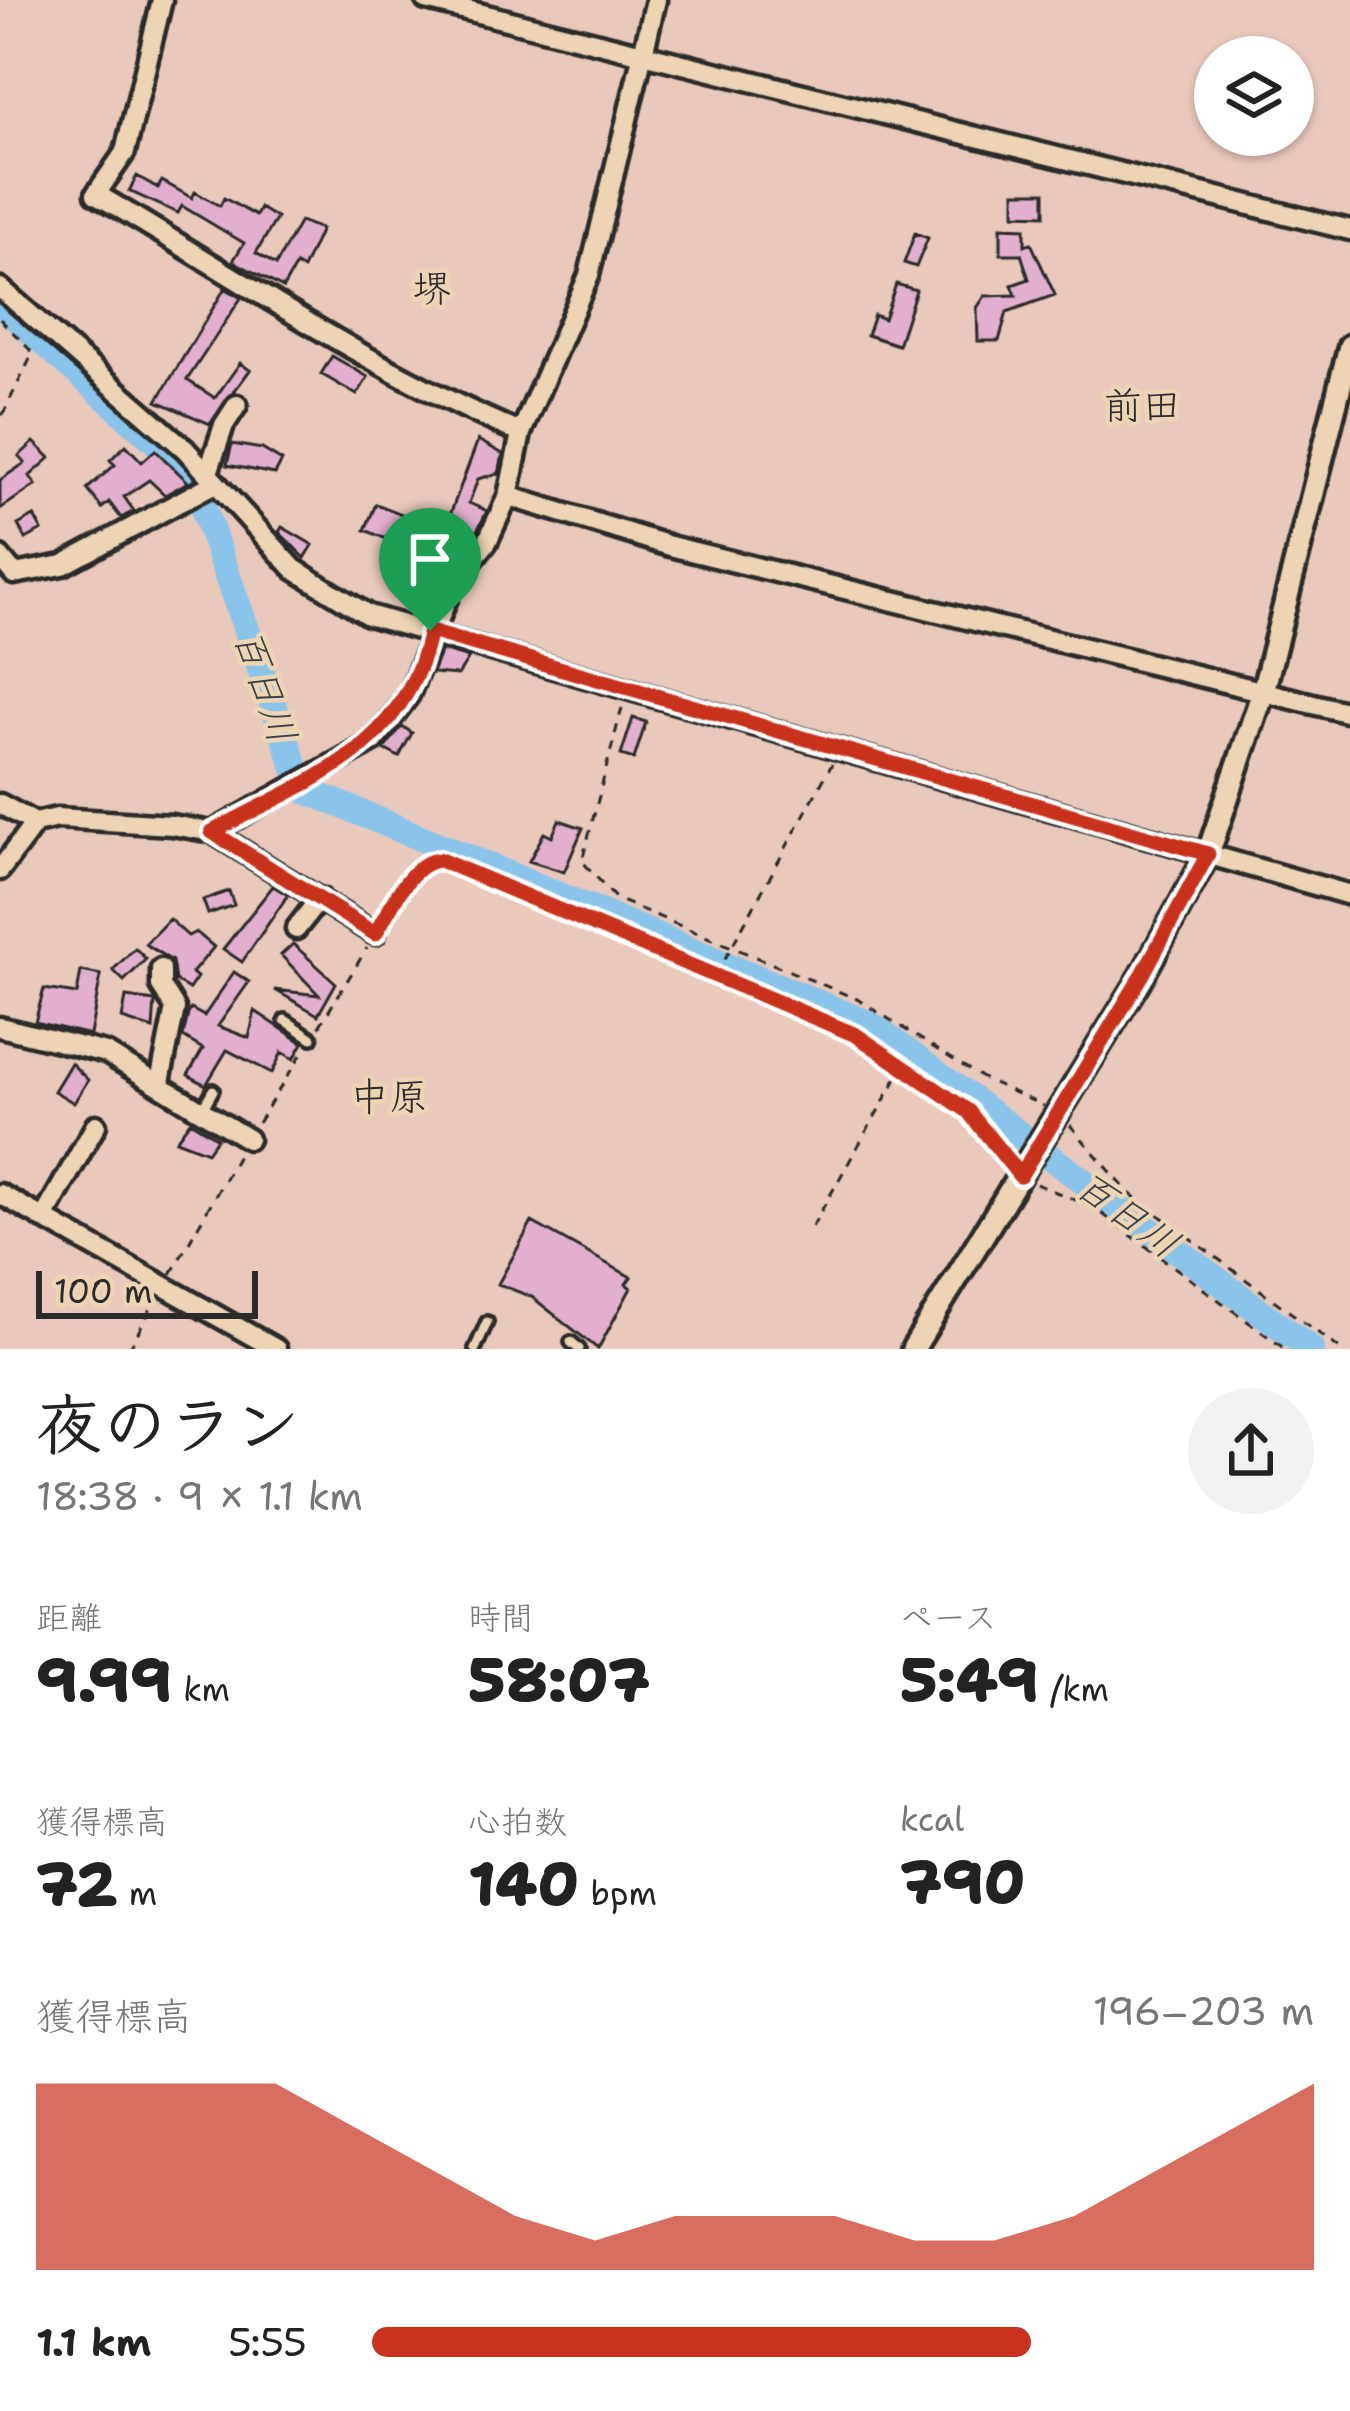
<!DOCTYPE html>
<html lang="ja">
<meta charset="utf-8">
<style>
body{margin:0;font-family:"Shantell Sans","Klee One",sans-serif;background:#f2f2f2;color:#222;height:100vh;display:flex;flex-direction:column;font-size:45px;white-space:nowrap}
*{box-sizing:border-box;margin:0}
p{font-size:39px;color:#767676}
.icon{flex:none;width:66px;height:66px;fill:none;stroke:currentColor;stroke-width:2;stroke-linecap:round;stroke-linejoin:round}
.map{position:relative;height:1349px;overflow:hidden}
.drawer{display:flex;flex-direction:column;background:#fff;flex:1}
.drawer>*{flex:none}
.buttons{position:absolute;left:1194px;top:36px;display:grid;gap:24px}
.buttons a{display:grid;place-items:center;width:120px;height:120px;border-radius:50%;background:#fff;box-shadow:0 3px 9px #0004;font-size:60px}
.scale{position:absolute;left:36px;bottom:30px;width:222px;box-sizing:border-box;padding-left:12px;border:6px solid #2b2b2b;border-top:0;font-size:33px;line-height:42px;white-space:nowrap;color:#2b2b2b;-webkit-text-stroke:9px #ecd4b4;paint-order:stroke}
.pin{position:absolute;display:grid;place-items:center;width:102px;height:102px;color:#fff;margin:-123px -51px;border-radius:50% 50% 50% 0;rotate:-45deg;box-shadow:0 0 12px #0007}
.pin .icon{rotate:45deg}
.round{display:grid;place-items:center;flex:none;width:126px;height:126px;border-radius:63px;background:#f2f2f2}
.summary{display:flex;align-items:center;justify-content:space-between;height:204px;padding:0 36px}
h1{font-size:66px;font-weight:800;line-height:90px}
.figures{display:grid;grid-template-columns:repeat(3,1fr);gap:18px;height:204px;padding:12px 36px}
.figures div{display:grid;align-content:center}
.figures b{font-size:60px;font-weight:800}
.figures small{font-size:33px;font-weight:400}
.figures p{font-size:33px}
.chart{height:336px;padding:24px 36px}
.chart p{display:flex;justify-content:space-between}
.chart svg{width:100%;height:216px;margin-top:12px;fill:#c8321e;opacity:.7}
ul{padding:0 36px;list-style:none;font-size:39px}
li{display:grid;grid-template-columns:192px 144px 1fr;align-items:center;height:90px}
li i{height:30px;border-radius:15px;background:#c8321e}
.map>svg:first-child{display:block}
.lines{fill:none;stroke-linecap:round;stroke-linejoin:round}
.river{stroke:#8bc4ea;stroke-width:27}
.building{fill:#e2b0ce;stroke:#2b2b2b;stroke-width:3}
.service-casing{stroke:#2b2b2b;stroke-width:18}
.minor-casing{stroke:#2b2b2b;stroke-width:27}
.tertiary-casing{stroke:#2b2b2b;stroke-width:30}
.path{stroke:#2b2b2b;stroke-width:3;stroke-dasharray:9 9;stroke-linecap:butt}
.service{stroke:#ecd4b4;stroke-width:9}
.minor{stroke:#ecd4b4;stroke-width:18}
.tertiary{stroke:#ecd4b4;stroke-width:21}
.route-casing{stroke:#fff;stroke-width:24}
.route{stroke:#c8321e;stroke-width:15}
.labels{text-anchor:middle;stroke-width:9;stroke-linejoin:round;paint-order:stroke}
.neighbourhood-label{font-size:39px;fill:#2b2b2b;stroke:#ecd4b4}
.water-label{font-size:39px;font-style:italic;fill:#394248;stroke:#ecd4b4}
</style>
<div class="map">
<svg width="1350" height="1349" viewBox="0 0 1350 1349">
<rect width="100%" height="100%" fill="#e9c9bc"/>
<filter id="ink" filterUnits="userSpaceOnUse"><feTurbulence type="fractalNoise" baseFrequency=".00833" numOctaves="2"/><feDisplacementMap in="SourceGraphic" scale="24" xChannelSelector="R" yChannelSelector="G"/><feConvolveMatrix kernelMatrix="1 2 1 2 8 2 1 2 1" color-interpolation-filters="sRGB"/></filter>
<g filter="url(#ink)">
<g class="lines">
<!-- river -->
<path class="river" d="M0,304L179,462L194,482L303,789L871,1025L1311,1349"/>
</g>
<!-- building -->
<path class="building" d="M137,176L158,188L162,181L192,198L195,192L220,206L224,198L256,216L260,208L277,218L256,253L276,265L300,221L321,229L303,269L296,265L283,288L233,261L244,243L182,206L178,213L129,191Z
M1015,192H1045V215L1015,214Z
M1001,227L1025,228V245L1031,243L1055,295L1007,312L999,341H978L977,308L985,296L1016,295L1012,285L1029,279L1021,254H1001Z
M915,233L928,238L916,267L904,263Z
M896,284L916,290L898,345L867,335L874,315L884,319Z
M225,288L241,298L187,380L215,398L240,363L250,370L210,424L157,401Z
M332,356L368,377L357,395L321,374Z
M478,440L503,454L499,473L478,479L469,503L487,511L475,535L460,529L439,565L418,557L435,523L445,528Z
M34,442L50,458L30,476L36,485L0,509V480L25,463L19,456Z
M232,444L262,449L282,461L275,474L227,465Z
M126,445L142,462L155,450L188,482L165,495L149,480L124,497L134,511L121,518L109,502L102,508L87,489L115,465L110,460Z
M376,504L407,516L396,543L365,530Z
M34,516L42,530L26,539L18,525Z
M282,527L313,545L305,558L279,532Z
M441,650L469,658L458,675L432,673Z
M633,718L646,722L634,759L621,755Z
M402,726L412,733L399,757L384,749Z
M559,820L583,828L564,872L529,861L544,833L552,837Z
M273,886L288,895L242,962L223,949Z
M229,891L234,905L208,914L203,900Z
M169,919L188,936L196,932L214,947L192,973L197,977L189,989L175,981L172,961L145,944Z
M293,944L336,983L318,1015L275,990L319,995L281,955Z
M135,948L146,959L124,981L113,970Z
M81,971L101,975L90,1035L35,1022L44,989L77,994Z
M234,972L249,982L218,1026L249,1038L255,1011L303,1043L294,1059L282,1052L272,1073L227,1050L206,1085L188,1075L203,1049L183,1037L188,1014L191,1009L204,1016Z
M126,997L155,1001L153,1029L122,1019Z
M71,1063L88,1080L74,1103L54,1091Z
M190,1121L217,1138L207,1152L176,1140Z
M532,1222L631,1277L626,1284L631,1288L598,1349L532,1297L498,1284Z"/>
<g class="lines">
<!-- service casing -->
<g class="service-casing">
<path id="service" d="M285,1020L312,1038
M203,1108L213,1090
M571,1342L579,1349
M475,1349L487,1322"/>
</g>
<!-- minor casing -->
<g class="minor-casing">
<path id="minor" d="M162,0L125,152L96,194C236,276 370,370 521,433
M426,0L1350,230
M0,288L185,449L294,569L368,615L1350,895
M208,473L224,425L237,405
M508,496L670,546L1350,713
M0,557L14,574L63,565L213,484
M0,804L35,823
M212,832L374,741L409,695L452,586L487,542L508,496L521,433L589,275L656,0
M0,870L35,823L57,818L172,825L212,832L375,934
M296,929L320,898
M0,1027L106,1053L248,1139
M160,1082L175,1008L161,986V969
M0,1194L276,1349
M43,1219L96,1125"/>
</g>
<!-- tertiary casing -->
<g class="tertiary-casing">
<path id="tertiary" d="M913,1349L1143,974L1208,854L1263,692L1350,346"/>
</g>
<!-- path -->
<path class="path" d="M0,319L33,353L0,420
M622,708L582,861L616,899L857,999L984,1079L1044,1106
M385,920C398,898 411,861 439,860L856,1035L968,1111L1005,1160
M716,975L832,764
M319,1027L367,948
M258,1123L304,1050
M1070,1125L1129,1193L1340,1349
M1036,1184L1093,1207L1285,1349
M812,1227L903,1067
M171,1274L240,1152
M129,1349L154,1303"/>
<!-- service -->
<use href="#service" class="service"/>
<!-- minor -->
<use href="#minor" class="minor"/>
<!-- tertiary -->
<use href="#tertiary" class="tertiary"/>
</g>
</g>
<g class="lines" filter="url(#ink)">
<!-- route casing -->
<g class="route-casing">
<path id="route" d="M430,631L1208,854L1143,974L1020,1176L968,1111L856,1035L440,860C409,861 390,911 375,934L212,832C309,779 405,751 430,631Z"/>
</g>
<!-- route -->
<use href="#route" class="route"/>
</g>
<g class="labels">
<!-- neighbourhood labels -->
<g class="neighbourhood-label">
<text x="432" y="302">堺</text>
<text x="1142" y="419">前田</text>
<text x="389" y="1110">中原</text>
</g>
<!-- water labels -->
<g class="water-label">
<text transform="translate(266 686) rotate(71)" y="14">百日川</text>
<text transform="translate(1128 1214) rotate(36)" y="14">百日川</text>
</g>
</g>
</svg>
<div class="buttons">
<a><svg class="icon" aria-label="layers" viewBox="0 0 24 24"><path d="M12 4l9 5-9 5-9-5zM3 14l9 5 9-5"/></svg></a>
</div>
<div class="scale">100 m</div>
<div class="pin" style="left:430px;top:631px;background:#1e9e55"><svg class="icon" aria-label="arrive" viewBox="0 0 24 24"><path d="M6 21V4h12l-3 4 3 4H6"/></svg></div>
</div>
<section class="drawer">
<div class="summary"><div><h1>夜のラン</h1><p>18:38 · 9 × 1.1 km</p></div><a class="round"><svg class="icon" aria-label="share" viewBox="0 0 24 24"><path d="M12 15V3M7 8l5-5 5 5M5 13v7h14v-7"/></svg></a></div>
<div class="figures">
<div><p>距離</p><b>9.99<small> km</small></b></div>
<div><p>時間</p><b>58:07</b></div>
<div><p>ペース</p><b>5:49<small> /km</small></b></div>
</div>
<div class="figures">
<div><p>獲得標高</p><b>72<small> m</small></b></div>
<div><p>心拍数</p><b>140<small> bpm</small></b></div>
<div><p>kcal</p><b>790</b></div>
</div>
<div class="chart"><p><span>獲得標高</span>196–203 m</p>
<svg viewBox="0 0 160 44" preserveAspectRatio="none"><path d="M0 44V6L10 6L20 6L30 6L40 15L50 24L60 33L70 38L80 33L90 33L100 33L110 38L120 38L130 33L140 24L150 15L160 6V44z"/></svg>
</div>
<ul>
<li><b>1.1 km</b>5:55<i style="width:70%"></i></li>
</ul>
</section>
